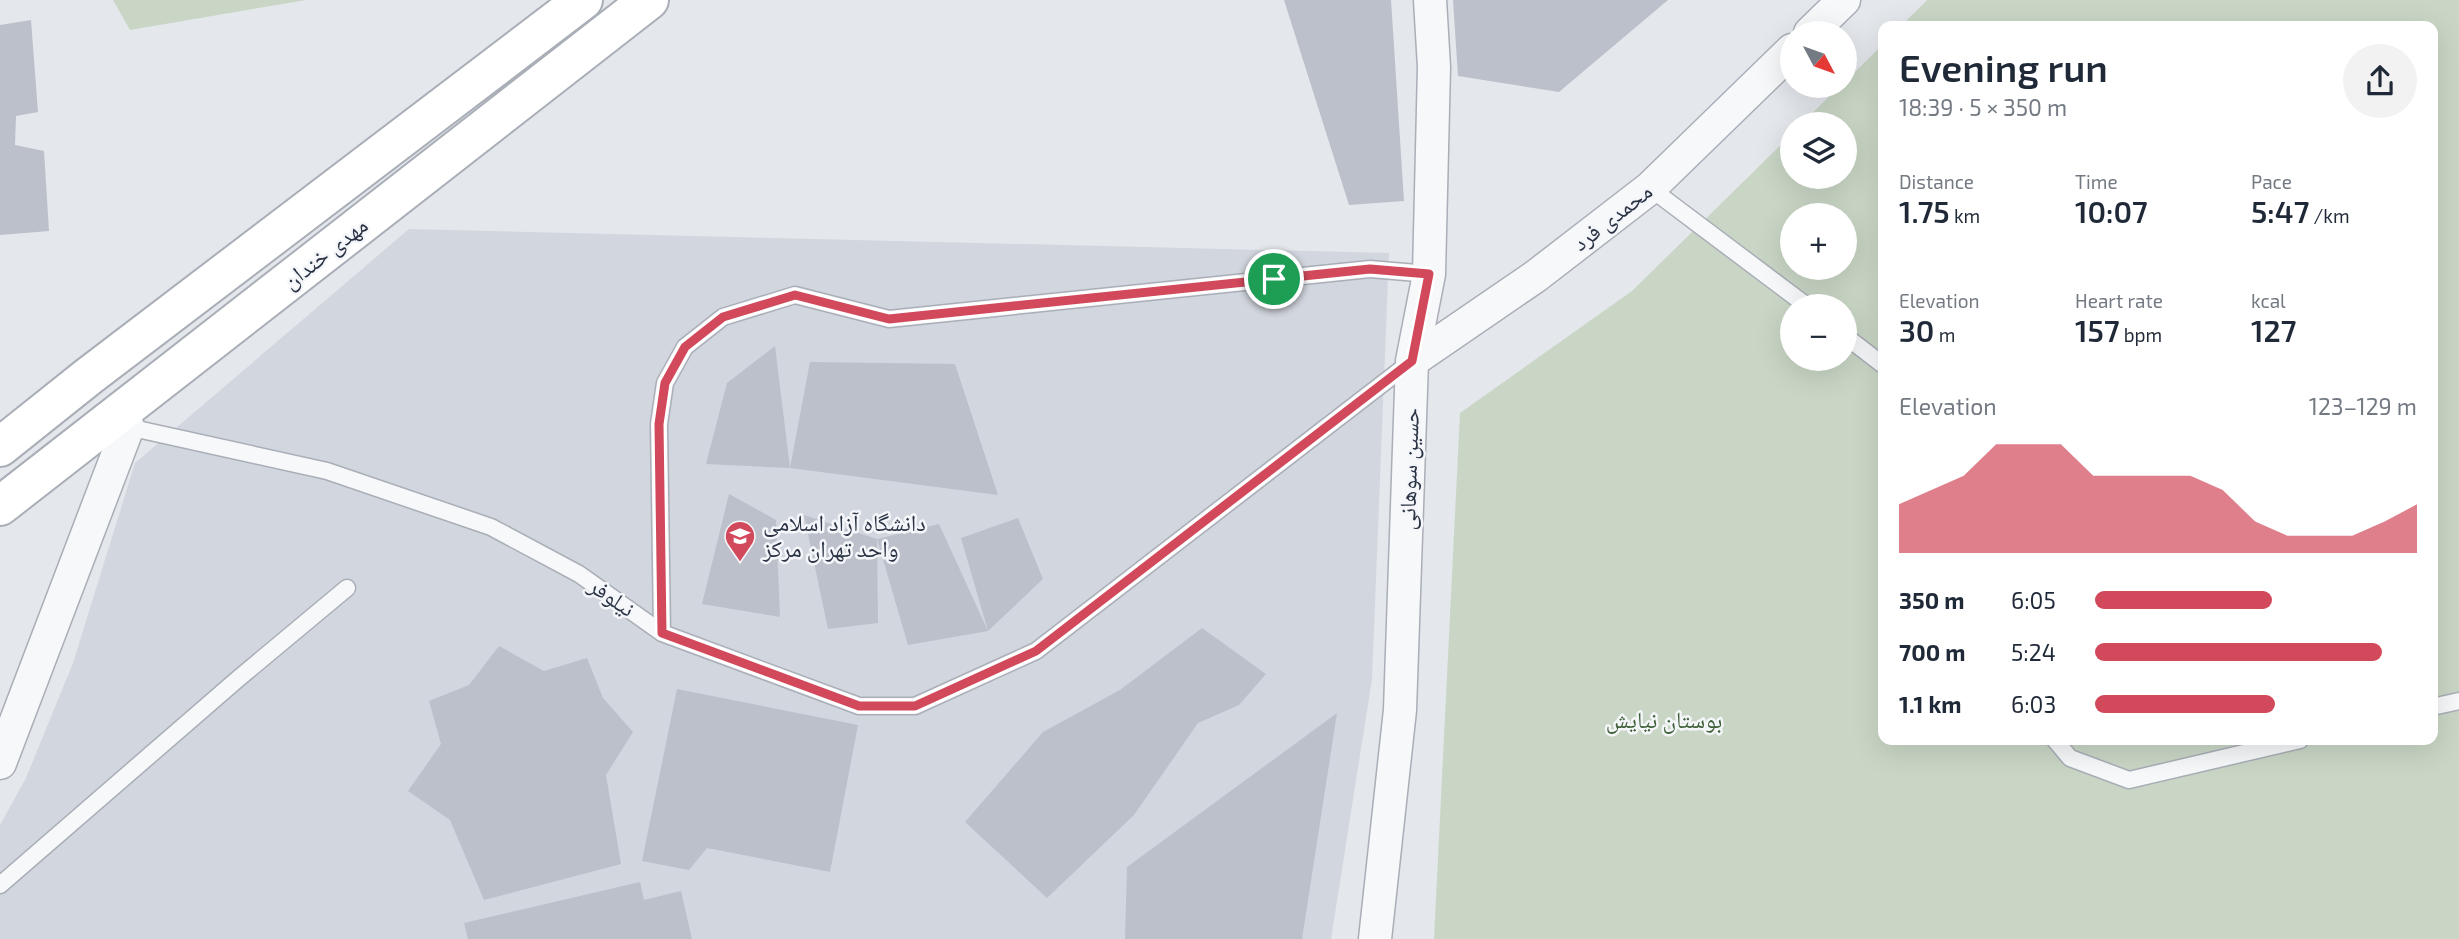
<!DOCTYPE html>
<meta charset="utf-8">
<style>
body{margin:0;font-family:"Exo 2","Noto Naskh Arabic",sans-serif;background:#f2f2f3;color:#1f2937;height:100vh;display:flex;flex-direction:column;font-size:26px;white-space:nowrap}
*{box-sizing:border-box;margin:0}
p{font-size:23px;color:#747a83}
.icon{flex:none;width:38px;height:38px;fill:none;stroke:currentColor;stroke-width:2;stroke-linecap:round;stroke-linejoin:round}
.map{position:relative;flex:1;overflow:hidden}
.panel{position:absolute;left:1878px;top:21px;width:560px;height:724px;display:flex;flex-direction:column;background:#fff;border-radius:14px;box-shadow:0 7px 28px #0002}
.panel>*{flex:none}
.needle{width:46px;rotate:131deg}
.tools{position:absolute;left:1780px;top:21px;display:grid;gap:14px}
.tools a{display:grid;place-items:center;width:77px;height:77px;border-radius:50%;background:#fff;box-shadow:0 7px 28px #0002;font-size:35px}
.pin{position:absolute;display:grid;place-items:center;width:60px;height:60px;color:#fff;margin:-30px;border:4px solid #fff;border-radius:50%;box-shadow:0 2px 7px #0007}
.round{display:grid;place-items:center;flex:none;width:74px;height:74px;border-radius:37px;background:#f2f2f3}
.head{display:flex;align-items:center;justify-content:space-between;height:119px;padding:0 21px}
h1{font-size:38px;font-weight:600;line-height:52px}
.metrics{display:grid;grid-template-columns:repeat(3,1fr);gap:10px;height:119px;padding:7px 21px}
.metrics div{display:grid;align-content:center}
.metrics b{font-size:30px;font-weight:600}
.metrics small{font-size:19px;font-weight:400}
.metrics p{font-size:19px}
.chart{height:196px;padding:14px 21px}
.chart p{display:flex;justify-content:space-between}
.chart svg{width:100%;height:126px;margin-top:7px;fill:#d1495b;opacity:.7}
ul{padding:0 21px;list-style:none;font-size:23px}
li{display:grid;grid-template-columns:112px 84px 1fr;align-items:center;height:52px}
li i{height:18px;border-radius:9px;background:#d1495b}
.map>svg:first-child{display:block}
.built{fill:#d2d6de}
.green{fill:#c9d6c5;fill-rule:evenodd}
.building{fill:#bbc0ca}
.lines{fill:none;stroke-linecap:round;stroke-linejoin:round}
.service-casing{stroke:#a9aeb7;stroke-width:19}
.minor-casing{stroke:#a9aeb7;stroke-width:35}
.secondary-casing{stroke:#a9aeb7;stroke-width:42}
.service{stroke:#f7f8fa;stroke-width:16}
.minor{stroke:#f7f8fa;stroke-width:32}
.secondary{stroke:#fff;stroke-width:38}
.route-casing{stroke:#fff;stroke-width:14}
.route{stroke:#d1495b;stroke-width:9}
.labels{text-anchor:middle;stroke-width:5;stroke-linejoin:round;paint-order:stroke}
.street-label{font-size:23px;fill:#2b3445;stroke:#f4f6f9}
.poi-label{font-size:23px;fill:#2b3445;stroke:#f4f6f9;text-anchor:start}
.park-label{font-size:23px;fill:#3f6138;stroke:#f4f6f9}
</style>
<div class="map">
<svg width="2459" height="939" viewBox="0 0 2459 939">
<rect width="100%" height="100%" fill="#e4e7ec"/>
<!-- built -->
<path class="built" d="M409,229L1389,253L1372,679L1331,939H0V825L26,778L73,663L135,463Z"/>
<!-- green -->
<path class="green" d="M113,0H306L130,30Z
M1927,0H2459V939H1434L1460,413L1632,291L1792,134V177H1844V124H1801L1840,86H1844L1845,82L1883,44V740H2432V26H1901ZM1792,215H1844V268H1792ZM1792,306H1844V359H1792Z"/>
<!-- building -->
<path class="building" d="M1284,0H1391L1404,201L1349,205Z
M1453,0H1668L1559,92L1458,76Z
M31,20L38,112L16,116L15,145L44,151L49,231L0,235V25Z
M775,346L790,468L706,464L727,383Z
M810,362L955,364L998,495L790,468Z
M729,494L776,520L780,617L702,604Z
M804,515L877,539L878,623L828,629Z
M1018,518L1043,579L988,631L908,645L877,539L939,524L988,631L961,538Z
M1202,628L1266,674L1239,705L1198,723L1134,815L1047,898L965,822L1043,732L1120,690Z
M499,646L544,671L587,658L603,698L633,732L606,775L621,864L484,900L450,820L408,791L441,744L429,701L469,685Z
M677,689L858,725L830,872L707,848L689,870L642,861Z
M1337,713L1302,939H1125L1127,867Z
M640,882L644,900L681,891L692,939H468L464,923Z"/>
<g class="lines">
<!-- service casing -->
<g class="service-casing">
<path id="service" d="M1650,188L1807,306
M1844,335L1883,365
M125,424L128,427L327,471L491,527L579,574L662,633L859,706H915L1036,651L1412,361
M662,633L659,424L665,383L685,347L723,317L795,295L889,319L1370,269L1429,274
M2432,707L2459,701
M2055,740L2070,758L2129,780L2300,740
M0,885L239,678L347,588"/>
</g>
<!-- minor casing -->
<g class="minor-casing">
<path id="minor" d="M1810,33L1844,0
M1412,361L1536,276L1650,188L1792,50
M0,763L128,427
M1375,939L1400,710L1412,361L1429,274L1434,67L1430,0"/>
</g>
<!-- secondary casing -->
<g class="secondary-casing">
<path id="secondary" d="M0,447L89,376L583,0
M0,506L649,0"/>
</g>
<!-- service -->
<use href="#service" class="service"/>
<!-- minor -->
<use href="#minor" class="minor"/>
<!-- secondary -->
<use href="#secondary" class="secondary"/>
</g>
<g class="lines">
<!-- route casing -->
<g class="route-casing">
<path id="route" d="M1370,269L1429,274L1412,361L1036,651L915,706H859L662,633L659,424L665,383L685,347L723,317L795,295L889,319Z"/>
</g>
<!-- route -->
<use href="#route" class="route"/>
</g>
<!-- icons -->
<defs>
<g id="university-pin" transform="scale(1.575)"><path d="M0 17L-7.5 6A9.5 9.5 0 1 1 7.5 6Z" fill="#d1495b" stroke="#f4f6f9"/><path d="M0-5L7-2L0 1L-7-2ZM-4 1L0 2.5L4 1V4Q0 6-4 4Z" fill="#fff"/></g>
</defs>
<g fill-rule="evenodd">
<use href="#university-pin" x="740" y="536"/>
</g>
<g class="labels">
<!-- street labels -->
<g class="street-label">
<text transform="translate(1612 217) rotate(-38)" y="8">محمدی فرد</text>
<text transform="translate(325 253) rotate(-38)" y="8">مهدی خندان</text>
<text transform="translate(1409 469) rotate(-88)" y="8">حسین سوهانی</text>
<text transform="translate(612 597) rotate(35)" y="8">نیلوفر</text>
</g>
<!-- poi labels -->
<g class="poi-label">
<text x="763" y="531">دانشگاه آزاد اسلامی<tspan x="763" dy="26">واحد تهران مرکز</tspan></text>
</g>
<!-- park labels -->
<g class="park-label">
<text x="1664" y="728">بوستان نیایش</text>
</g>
</g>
</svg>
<div class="tools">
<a><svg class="needle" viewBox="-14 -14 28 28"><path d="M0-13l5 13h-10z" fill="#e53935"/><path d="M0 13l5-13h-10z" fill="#747a83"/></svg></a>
<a><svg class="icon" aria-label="layers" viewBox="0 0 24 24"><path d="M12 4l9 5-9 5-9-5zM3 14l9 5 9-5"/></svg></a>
<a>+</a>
<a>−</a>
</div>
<div class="pin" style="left:1274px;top:279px;background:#1e9e55"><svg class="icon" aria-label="arrive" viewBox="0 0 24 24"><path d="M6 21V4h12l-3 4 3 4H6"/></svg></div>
<section class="panel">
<div class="head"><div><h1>Evening run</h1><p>18:39 · 5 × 350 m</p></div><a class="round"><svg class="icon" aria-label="share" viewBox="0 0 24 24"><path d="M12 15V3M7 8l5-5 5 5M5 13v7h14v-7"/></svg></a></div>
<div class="metrics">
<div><p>Distance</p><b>1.75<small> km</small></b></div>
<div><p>Time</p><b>10:07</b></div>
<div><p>Pace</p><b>5:47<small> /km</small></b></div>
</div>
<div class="metrics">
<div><p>Elevation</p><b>30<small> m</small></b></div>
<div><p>Heart rate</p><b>157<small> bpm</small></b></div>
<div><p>kcal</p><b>127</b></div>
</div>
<div class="chart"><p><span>Elevation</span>123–129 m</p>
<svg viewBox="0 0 160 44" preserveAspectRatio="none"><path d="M0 44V27L10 22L20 17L30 6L40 6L50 6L60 17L70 17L80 17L90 17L100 22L110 33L120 38L130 38L140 38L150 33L160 27V44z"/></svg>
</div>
<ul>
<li><b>350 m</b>6:05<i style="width:55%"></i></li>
<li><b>700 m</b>5:24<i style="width:89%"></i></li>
<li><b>1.1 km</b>6:03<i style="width:56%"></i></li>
</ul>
</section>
</div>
